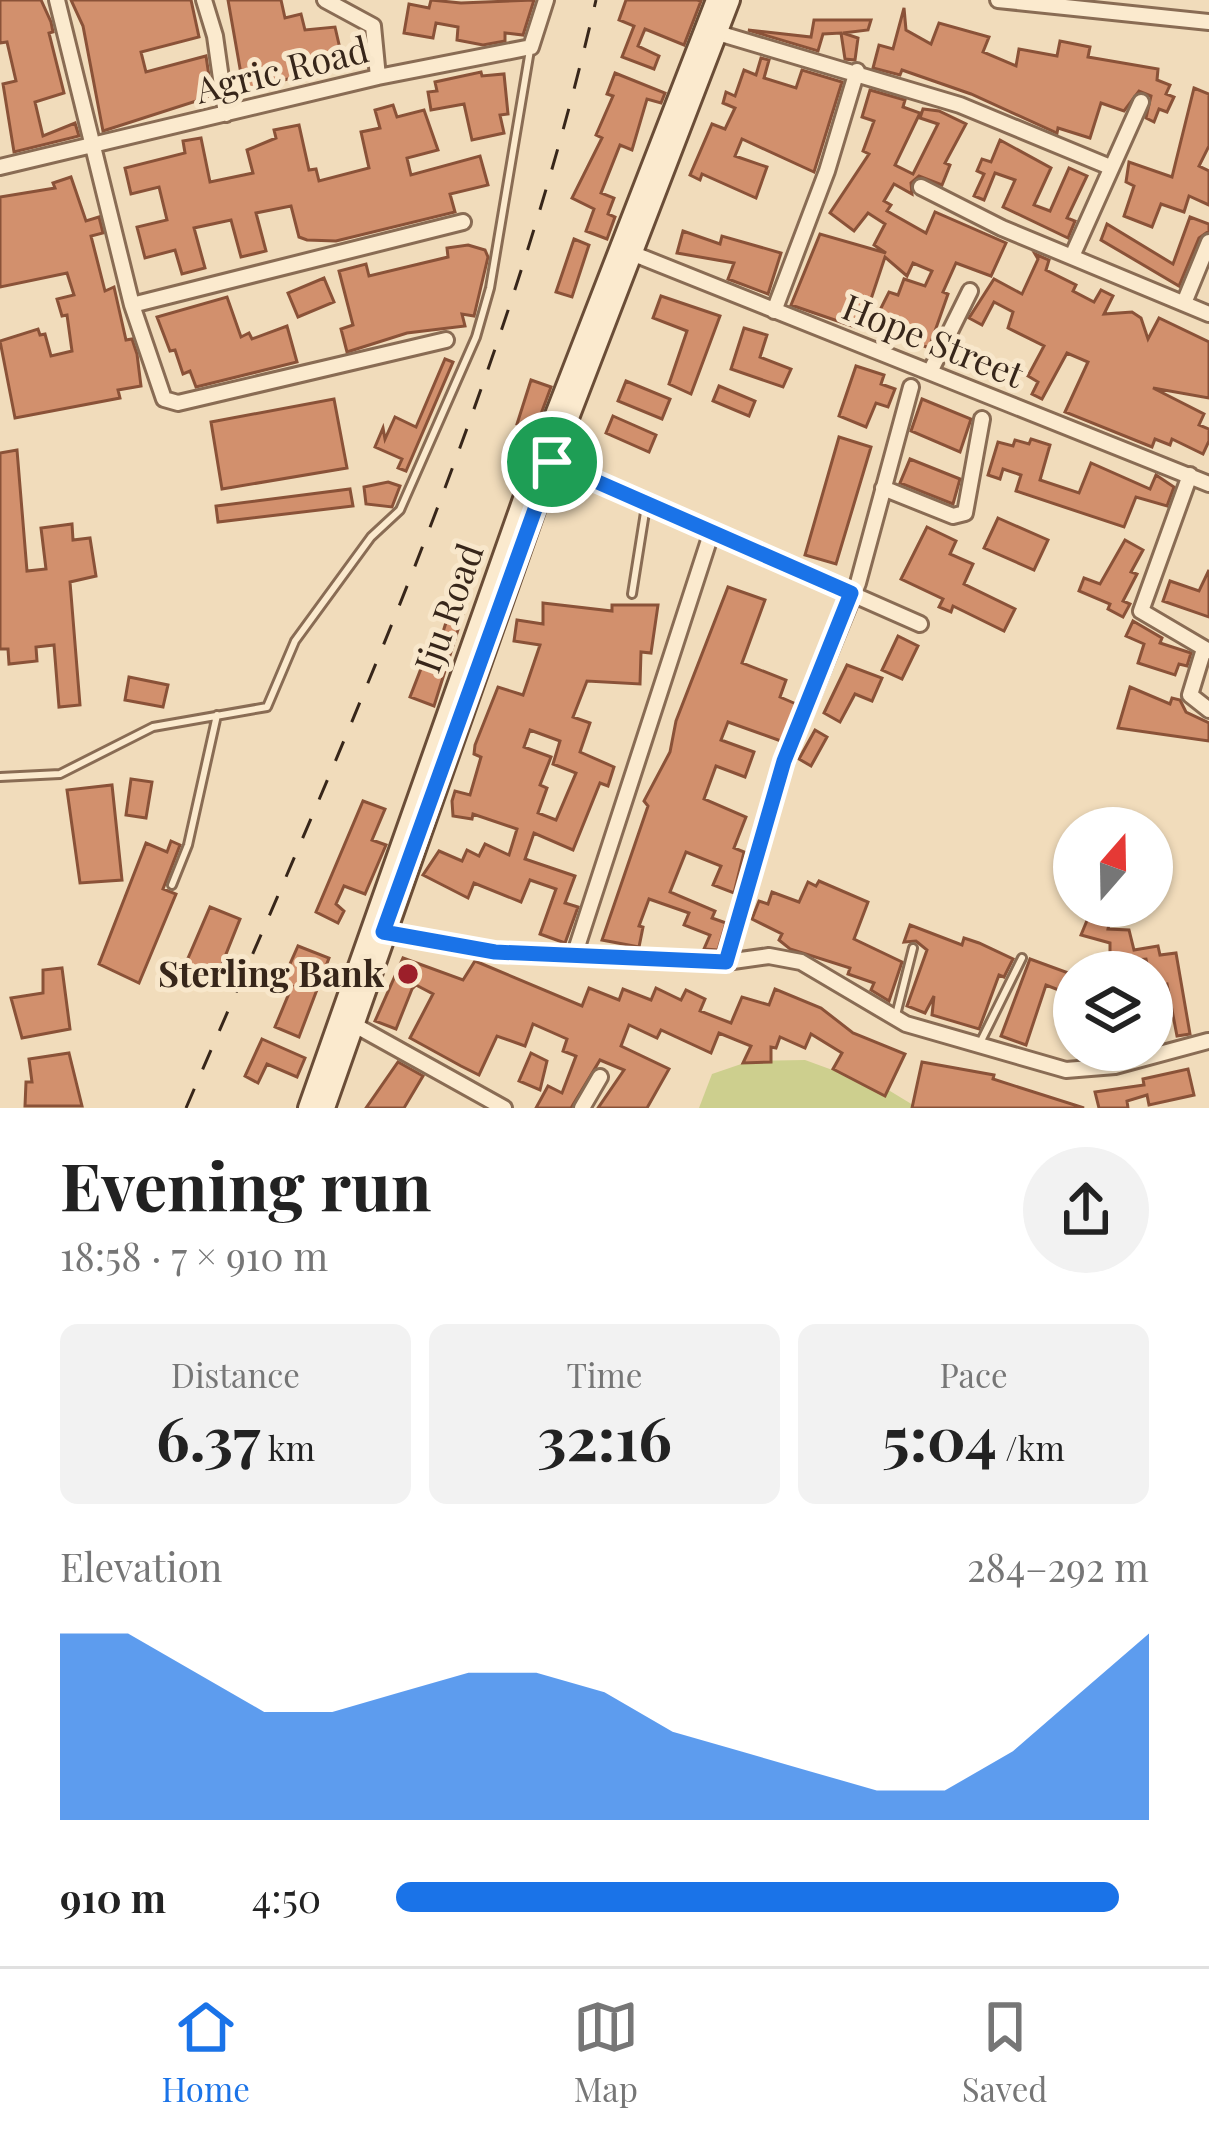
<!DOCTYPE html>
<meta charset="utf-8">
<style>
body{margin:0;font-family:"Playfair Display",serif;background:#f2f2f2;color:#222;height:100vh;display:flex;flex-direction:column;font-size:45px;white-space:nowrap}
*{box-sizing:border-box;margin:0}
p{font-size:39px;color:#767676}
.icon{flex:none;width:66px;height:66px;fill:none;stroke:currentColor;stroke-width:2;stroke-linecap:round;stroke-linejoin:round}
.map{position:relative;height:1108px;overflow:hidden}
.sheet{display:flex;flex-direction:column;background:#fff;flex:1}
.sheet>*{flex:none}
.needle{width:78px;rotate:20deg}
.buttons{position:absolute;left:1053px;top:807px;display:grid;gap:24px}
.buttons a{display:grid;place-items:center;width:120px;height:120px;border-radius:50%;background:#fff;box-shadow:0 3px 9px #0004;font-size:60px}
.pin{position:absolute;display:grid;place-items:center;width:102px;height:102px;color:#fff;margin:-51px;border:6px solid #fff;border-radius:50%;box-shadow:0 3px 12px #0007}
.round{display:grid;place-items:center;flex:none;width:126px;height:126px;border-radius:63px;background:#f2f2f2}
.head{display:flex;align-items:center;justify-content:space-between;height:204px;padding:0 60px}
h1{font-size:66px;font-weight:700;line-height:90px}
.figures{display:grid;grid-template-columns:repeat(3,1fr);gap:18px;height:204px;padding:12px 60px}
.figures div{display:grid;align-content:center;border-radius:18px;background:#f2f2f2;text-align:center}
.figures b{font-size:60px;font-weight:700}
.figures small{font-size:33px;font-weight:400}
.figures p{font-size:33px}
.chart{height:336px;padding:24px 60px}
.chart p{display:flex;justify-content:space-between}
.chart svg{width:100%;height:216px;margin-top:12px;fill:#1a73e8;opacity:.7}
ul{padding:0 60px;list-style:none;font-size:39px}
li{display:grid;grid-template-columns:192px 144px 1fr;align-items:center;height:90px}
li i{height:30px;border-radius:15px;background:#1a73e8}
.menu{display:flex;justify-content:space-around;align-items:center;height:168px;border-top:3px solid #e0e0e0;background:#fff;font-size:33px;color:#767676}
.menu a{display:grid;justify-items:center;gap:6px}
.menu .current{color:#1a73e8}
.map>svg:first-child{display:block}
.green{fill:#cdcf8e}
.building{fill:#d2906d;stroke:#8a5238;stroke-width:3;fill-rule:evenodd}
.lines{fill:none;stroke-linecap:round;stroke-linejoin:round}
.service-casing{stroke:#896c54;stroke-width:12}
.minor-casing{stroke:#896c54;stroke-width:20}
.secondary-casing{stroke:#6a4d37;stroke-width:24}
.service{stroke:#fbeace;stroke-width:6}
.minor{stroke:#fbeace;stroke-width:14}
.secondary{stroke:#fbeace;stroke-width:18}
.rail{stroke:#37261a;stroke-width:3;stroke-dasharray:21 21;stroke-linecap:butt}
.route-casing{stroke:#fff;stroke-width:24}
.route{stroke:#1a73e8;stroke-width:15}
.poi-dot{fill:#9c1f2a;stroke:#f8e7cb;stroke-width:4.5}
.labels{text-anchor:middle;stroke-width:10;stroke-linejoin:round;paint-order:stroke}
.street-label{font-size:36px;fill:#37261a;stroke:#f8e7cb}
.poi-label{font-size:36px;font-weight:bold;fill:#37261a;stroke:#f8e7cb;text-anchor:end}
</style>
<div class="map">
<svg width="1209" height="1108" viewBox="0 0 1209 1108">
<rect width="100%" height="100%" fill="#f1dcbb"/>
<!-- green -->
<path class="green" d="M805,1060L890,1091L918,1108H699L712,1074L750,1061Z"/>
<!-- building -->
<path class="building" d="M0,0H41L51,22L53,32L49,33L64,93L35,102L43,136L75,123L79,136L14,152L3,84L16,81L7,42L0,43Z
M71,0H191L199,37L141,52L146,72L206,56L212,96L103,131L83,26Z
M228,0H281L285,18L301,14L305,30L335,27L341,53L329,55L332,67L244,91Z
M431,0L461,3L534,0L523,35L505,33V41L483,45L457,40L458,27L436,23L433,38L404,33L409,4L429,8Z
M626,0H697L701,1L684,45L645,29L638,46L659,56L654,69L622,57L634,26L619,20Z
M904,8L906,30L931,44L939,23L989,37L983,52L1016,66L1019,49L1057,56L1060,41L1090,47L1088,57L1158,69L1157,80L1170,85L1166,94L1174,97L1167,112L1159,109L1154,122L1146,118L1151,96L1139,91L1124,111L1101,103L1090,138L1058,128L1057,133L971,94L902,70L900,75L873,68L879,45L893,49Z
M814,20H871L868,30L843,33L858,38L855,60L845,59L841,33L823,34L818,51L748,30L811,37Z
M761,58L769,60L764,78L796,88L802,70L842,82L814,172L742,139L735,156L767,167L756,198L702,174L700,180L690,175L712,124L725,129L735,108L723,103L726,92L735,96L744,70L756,75Z
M481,72L482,76L504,74L508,114L500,115L504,133L472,140L464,104L431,110L428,92L437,91L435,82Z
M615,73L665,93L661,103L647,99L632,150L620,145L601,193L614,198L608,214L615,217L607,239L586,231L594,209L572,198L602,138L596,135L613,96L607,94Z
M1194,88L1209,94V146L1199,166L1209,171V205L1189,196L1184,212L1161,204L1152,227L1124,216L1134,186L1126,182L1129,162L1172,177Z
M870,90L905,100L903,107L920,113L895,165L913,174L938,124L920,118L923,109L939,111L966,124L945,163L950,165L942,185L919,176L911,183L912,194L894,184L884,201L891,205L887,211L926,233L935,212L1006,243L991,276L956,263L943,292L948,294L929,348L872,326L889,292L898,295L904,279L925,286L932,271L913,263L907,276L885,257L861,329L791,305L820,234L886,253L874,245L885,224L868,213L854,231L830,213L869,154L863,151L874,121L862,117Z
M393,105L397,117L424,110L438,150L407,158L411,175L480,156L488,185L450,194L455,212L336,241L307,240L299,237L291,206L256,213L266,251L241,257L231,220L194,228L205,268L182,274L175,250L145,258L137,227L167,220L159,187L131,194L125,168L185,153L183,141L201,138L210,182L253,173L247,150L276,138L274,130L299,125L309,170L316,169L319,181L369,168L361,132L380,128L375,110Z
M1000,140L1051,168L1034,205L1050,211L1069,168L1087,176L1067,218L1075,221L1068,238L1003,207L1015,180L995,173L984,200L974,196L984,174L977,171L982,159L991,162Z
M71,177L86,221L99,217L103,233L91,236L105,291L114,287L126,340L132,339L137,354L141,386L118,390L120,398L15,418L0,341L38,329L40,335L45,334L51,356L72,351L67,315L62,316L57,299L74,295L67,273L0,287V197L55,188L53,183Z
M1190,217L1209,224V231L1199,238L1179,286L1101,240L1107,224L1173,264Z
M683,231L720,244L722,236L781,253L768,294L728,279L734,263L677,253Z
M574,239L589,245L572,297L556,292Z
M468,245L485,250L488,257L474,316L462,314L465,326L407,333L347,352L341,329L353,325L339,271L366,264L369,276L448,257L447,248Z
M1035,254L1049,260L1046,270L1076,285L1073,291L1094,302L1101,290L1113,296L1104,314L1132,312L1141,318L1148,339L1159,318L1209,342V398L1153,388L1204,414L1199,425L1209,429V441L1203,454L1172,439L1170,445L1155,439L1152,447L1065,412L1088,362L1067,353L1042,399L1032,394L1038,382L1028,376L1044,346L1008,328L1013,312L994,302L982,325L969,318L994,279L1022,294L1038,259Z
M324,278L334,302L298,317L288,293Z
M661,296L720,316L691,394L669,384L687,331L653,318Z
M227,297L241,337L249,333L252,339L287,326L297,362L196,387L190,371L183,374L175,350L170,351L157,317Z
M744,328L767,335L760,357L791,369L783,387L731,369Z
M445,359L453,362L406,471L398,468L402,459L375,447L383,428L385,439L395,417L416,427Z
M856,366L884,375L881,384L895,389L888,407L876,403L866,427L839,416Z
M531,380L551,387L535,430L517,424Z
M626,381L670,399L662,419L618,401Z
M719,386L755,401L749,416L713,401Z
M334,399L347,468L222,489L211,422Z
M922,399L971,419L960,452L911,431Z
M613,416L656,435L649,452L606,433Z
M839,437L871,447L836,564L805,555Z
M1031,439L1050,445L1040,480L1079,493L1091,463L1150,489L1156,475L1174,487L1167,506L1136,497L1124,527L1016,491L1021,475L1003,469L1000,479L988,475L998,442L1013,446L1015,440L1029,444Z
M17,450L27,571L46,569L41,528L72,524L73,540L90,538L96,576L70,582L80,705L59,707L54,645L36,647L37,661L9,664L8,649H0V453Z
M910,459L960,479L953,504L900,483Z
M388,482L400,486L392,507L366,504L364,487Z
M350,489L353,506L218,522L216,506Z
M998,518L1048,540L1034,570L984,548Z
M927,527L956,541L950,554L973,564L964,584L1015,609L1004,631L953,606L951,612L939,607L943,599L901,579Z
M1125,540L1143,550L1131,572L1137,574L1123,601L1130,604L1123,617L1108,609L1110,604L1079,591L1084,578L1100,584Z
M1209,570V617L1163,601L1170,581L1199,591Z
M728,587L765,600L742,663L786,680L780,697L796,704L781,741L728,722L721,740L754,752L745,777L716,766L704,799L746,817L734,848L744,852L734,893L713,885L721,866L686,852L670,892L715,911L712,918L726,923L718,950L704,949L710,935L684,925L689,913L649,899L639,926L643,927L639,947L602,940L648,806L644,801L670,752L676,721Z
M454,597L467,601L434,706L410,697L429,648L437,651Z
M543,603L612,611V605H658L651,653L641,652L640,684L587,681L573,717L590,723L580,752L614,767L608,786L600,783L573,850L534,833L525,859L575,876L565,903L578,907L565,943L540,934L556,889L530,880L521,902L474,883L468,898L423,875L439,851L462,861L467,850L479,856L485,844L509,855L517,829L473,814L472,819L453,816L452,801L455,791L470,795L481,757L474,754L475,745L498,687L523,695L540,645L514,641L517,620L543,624ZM530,730L560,741L553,764L576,773L556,820L538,813L547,788L540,785L551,757L524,747Z
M1133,621L1162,638L1160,643L1191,653L1187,666L1179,664L1175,675L1138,663L1144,644L1126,636Z
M898,636L918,646L902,679L882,670Z
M847,665L882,678L872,701L855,694L840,722L824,713Z
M129,677L168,685L163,707L125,700Z
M1130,687L1170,704L1172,698L1180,700L1186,712L1209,723V741L1118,728Z
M815,730L827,737L811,766L799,759Z
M131,779L152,782L146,818L126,815Z
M112,785L122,880L80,883L67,790Z
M363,801L385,809L372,840L386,845L365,894L344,886L336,904L344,911L338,923L316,912Z
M171,841L180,845L163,889L176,894L139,983L99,964L146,843L167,852Z
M819,881L868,902L854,939L902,962L889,1001L871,990L874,983L848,974L850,968L790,949L779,940L782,934L752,919L759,901L768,904L772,892L799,902L808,882L816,886Z
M210,907L240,919L212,989L180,977Z
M1088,918L1109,924L1108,929L1129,930L1134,950L1158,946L1160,955L1176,953L1190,1034L1177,1036L1167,984L1152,987L1146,959L1110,962V943L1081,935Z
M910,925L962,945L964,938L979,943L1013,959L1004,977L999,975L979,1029L932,1015L934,996L925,1013L907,1006L927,950L916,941L904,942Z
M298,946L329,958L299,1037L275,1027L292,986L282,982Z
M403,958L463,980L475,961L582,1006L589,988L619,1000L623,989L651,1000L656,988L681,1000L686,990L705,999L700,1011L731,1023L742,997L769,1005L775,989L821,1008L853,1033L905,1054L885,1096L833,1069L842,1053L811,1034L805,1048L780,1037L776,1048L771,1047V1062L743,1063L751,1046L719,1033L711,1053L661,1030L657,1038L629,1025L621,1046L669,1069L647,1108H598L624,1070L600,1060L571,1108H536L548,1086L562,1093L576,1056L563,1051L567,1039L533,1024L525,1046L497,1036L479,1075L461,1066L410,1038L433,994L416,985L412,989L396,1029L375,1021Z
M1030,959L1074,975V996L1046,985L1026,1045L1001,1036Z
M62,968L70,1029L22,1038L11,998L43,993V970Z
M262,1039L305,1058L297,1077L267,1064L258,1083L245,1076Z
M69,1053L82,1106H25L26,1082H32L29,1059Z
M531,1053L547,1061L540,1090L519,1081Z
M398,1062L423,1076L404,1108H366Z
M922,1062L994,1075L993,1079L1084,1108H912Z
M1188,1069L1194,1095L1149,1105L1147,1095L1127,1101L1128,1108H1099L1095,1092L1144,1085L1143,1079Z"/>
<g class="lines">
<!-- service casing -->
<g class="service-casing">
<path id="service" d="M632,594L646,506
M0,777L60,774L153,727L267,707L295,641L371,537L400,510L476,337L490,288L530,50
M172,885L188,845L217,715
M896,1015L913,948
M981,1041L1022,958"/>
</g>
<!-- minor casing -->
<g class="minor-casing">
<path id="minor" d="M57,0L132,305L164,399L178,403L446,340
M204,0L215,36L226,114
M325,0L373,26L378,77
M998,0L1209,22
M718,33L960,105L1110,167
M0,167L378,77L531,47L546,0
M921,187L1002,228L1209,314
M634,254L1209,484
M1073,254L1141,102
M1184,303L1209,242
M132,305L463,222
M774,311L827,171L857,71
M930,372L970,291
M552,462L920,624
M1190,475L1141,611L1209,651
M883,488L953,516L965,513L982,419
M1204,649L1190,695L1209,710
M383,932L495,952L726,962L769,956L801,962L906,1024L1066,1070L1115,1066L1208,1041
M575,953L712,531
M726,962L785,761L858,583L911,387
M351,1023L504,1108
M582,1108L600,1077"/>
</g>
<!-- secondary casing -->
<g class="secondary-casing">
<path id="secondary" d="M308,1108L530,479L716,0
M325,1108L552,462L730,0"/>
</g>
<!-- service -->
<use href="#service" class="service"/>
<!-- minor -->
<use href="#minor" class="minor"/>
<!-- secondary -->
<use href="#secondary" class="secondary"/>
<!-- rail -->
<path class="rail" d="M186,1108C342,746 507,386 596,0"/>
</g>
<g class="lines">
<!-- route casing -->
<g class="route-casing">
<path id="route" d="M552,462L851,593L784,761L726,962L495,952L383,932Z"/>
</g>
<!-- route -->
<use href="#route" class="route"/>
</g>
<!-- markers -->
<circle class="poi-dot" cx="408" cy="974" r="12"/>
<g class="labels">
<!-- street labels -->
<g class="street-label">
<text transform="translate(282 70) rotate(-14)" y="13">Agric Road</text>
<text transform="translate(933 341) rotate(22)" y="13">Hope Street</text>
<text transform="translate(449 608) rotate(-70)" y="13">Iju Road</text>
</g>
<!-- poi labels -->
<g class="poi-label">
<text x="384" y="987">Sterling Bank</text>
</g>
</g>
</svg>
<div class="buttons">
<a><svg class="needle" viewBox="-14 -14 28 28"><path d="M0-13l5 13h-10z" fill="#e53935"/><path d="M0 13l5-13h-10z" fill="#767676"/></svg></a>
<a><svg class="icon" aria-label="layers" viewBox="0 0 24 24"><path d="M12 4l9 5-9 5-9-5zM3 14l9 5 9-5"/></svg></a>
</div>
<div class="pin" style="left:552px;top:462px;background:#1e9e55"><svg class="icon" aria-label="arrive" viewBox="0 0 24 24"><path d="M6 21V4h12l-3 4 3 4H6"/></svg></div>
</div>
<section class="sheet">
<div class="head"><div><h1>Evening run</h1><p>18:58 · 7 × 910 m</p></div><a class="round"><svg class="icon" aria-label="share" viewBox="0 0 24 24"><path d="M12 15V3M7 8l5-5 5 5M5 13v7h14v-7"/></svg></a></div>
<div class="figures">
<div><p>Distance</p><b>6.37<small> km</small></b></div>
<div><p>Time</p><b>32:16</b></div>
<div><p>Pace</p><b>5:04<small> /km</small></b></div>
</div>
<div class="chart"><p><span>Elevation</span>284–292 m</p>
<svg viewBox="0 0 160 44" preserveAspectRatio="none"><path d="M0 44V6L10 6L20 14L30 22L40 22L50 18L60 14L70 14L80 18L90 26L100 30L110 34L120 38L130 38L140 30L150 18L160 6V44z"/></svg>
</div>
<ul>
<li><b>910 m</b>4:50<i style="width:96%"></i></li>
</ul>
</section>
<nav class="menu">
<a class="current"><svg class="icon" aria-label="home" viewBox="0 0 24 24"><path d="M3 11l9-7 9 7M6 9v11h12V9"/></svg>Home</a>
<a><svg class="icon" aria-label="map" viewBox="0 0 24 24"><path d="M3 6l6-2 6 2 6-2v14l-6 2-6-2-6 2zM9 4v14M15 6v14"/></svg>Map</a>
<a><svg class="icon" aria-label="saved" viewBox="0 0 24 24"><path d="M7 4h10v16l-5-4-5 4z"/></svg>Saved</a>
</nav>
